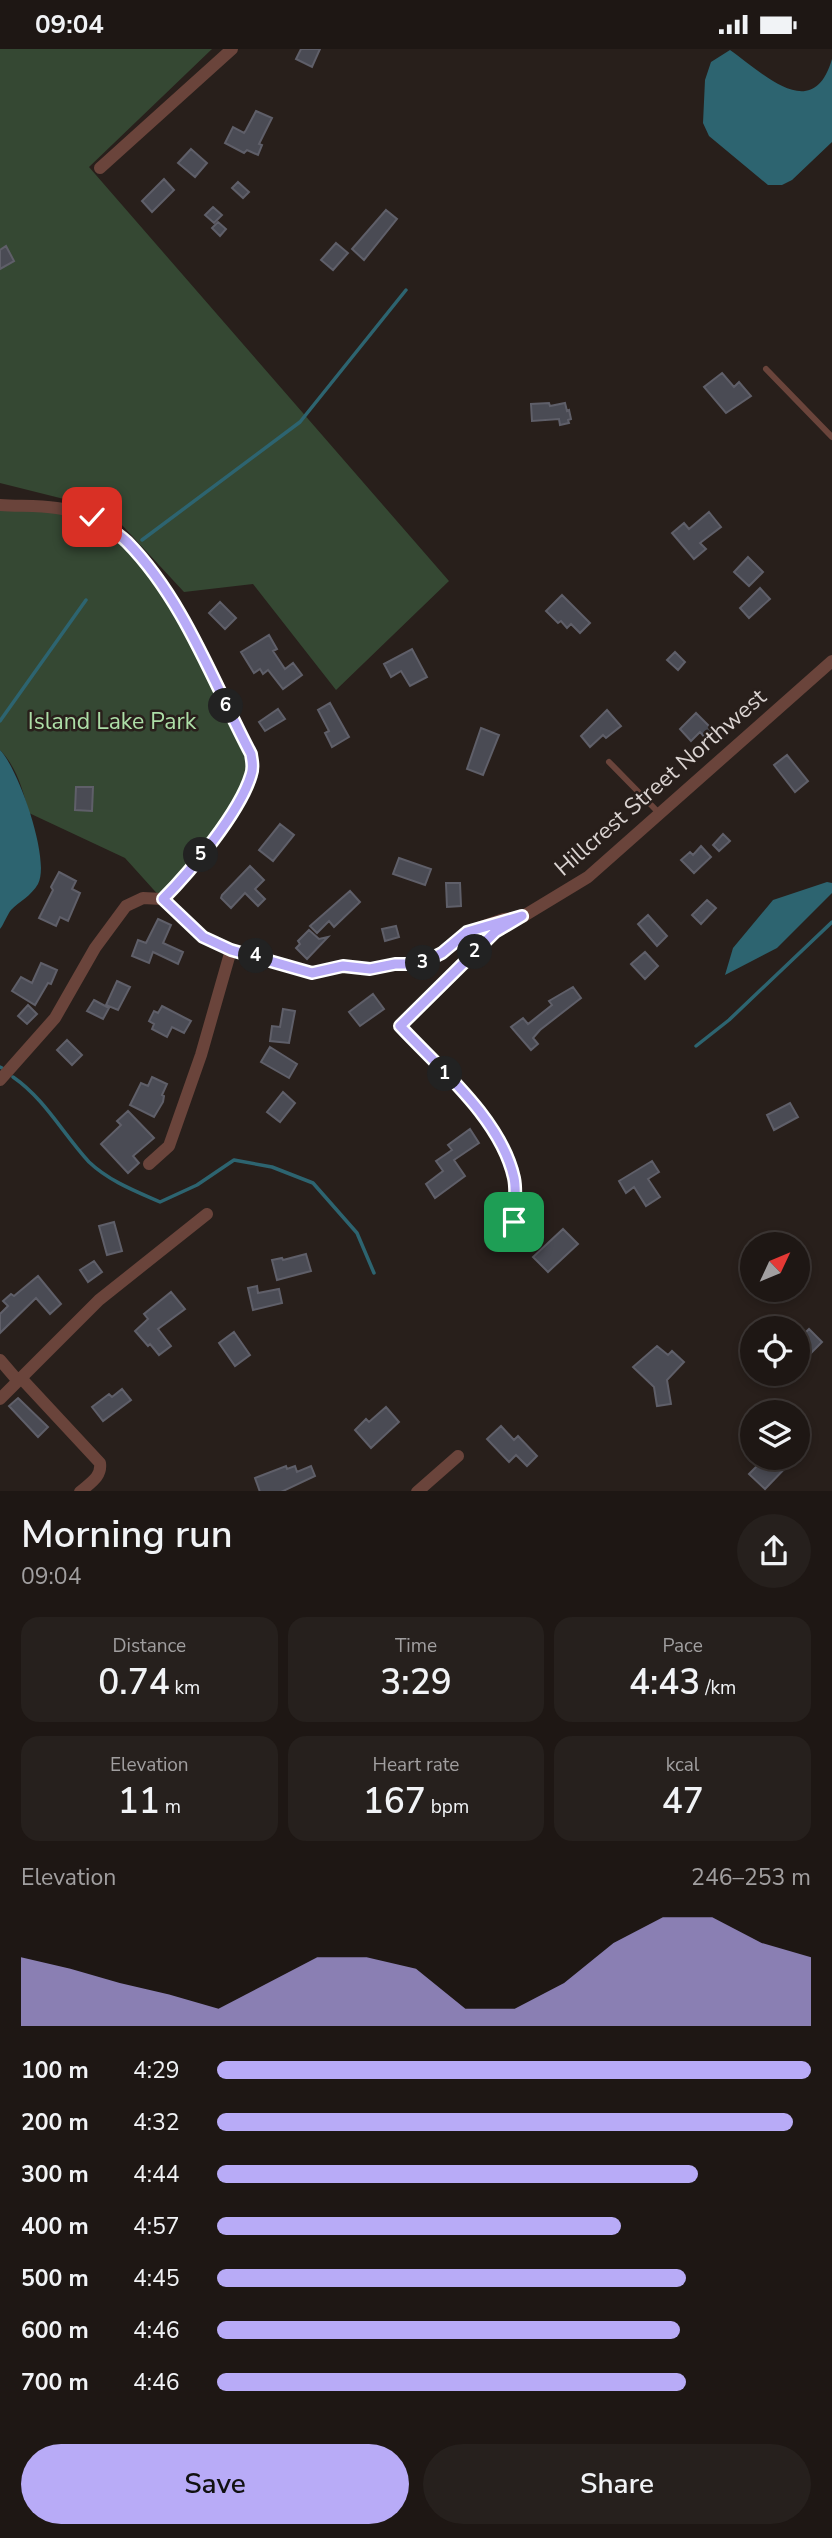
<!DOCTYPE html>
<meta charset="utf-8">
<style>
body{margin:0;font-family:"Nunito Sans",sans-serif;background:#26201d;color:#f1f3f6;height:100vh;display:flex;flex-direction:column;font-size:26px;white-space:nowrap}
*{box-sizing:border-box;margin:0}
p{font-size:23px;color:#a19fa0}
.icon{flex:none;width:38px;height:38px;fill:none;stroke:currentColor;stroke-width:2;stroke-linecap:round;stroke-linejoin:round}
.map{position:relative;height:1442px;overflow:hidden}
.drawer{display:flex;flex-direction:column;background:#1e1714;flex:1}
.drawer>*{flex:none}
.needle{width:46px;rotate:46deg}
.fabs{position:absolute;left:740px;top:1183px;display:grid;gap:14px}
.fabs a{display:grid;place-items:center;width:70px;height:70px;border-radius:50%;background:#1e1714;box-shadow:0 4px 10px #0003,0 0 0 2px #3c3634;font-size:35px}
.pin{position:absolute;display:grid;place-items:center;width:60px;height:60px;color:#fff;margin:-30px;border-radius:14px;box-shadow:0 4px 10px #0006}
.km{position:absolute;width:35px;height:35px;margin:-18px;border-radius:50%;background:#222;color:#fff;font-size:19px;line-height:35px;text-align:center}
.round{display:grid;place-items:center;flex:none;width:74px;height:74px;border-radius:37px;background:#26201d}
.overview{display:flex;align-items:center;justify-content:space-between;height:119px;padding:0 21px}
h1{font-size:38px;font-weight:600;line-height:52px}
.metrics{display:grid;grid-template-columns:repeat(3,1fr);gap:10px;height:119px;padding:7px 21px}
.metrics div{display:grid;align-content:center;border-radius:18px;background:#26201d;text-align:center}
.metrics b{font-size:35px;font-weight:600}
.metrics small{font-size:19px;font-weight:400}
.metrics p{font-size:19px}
.chart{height:196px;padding:14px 21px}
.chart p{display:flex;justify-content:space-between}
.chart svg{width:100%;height:126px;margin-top:7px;fill:#b8abf7;opacity:.7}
.action{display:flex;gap:14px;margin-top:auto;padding:14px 21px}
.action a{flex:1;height:80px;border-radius:42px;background:#b8abf7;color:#111;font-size:28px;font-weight:600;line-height:80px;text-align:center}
.action a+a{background:#26201d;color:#f1f3f6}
ul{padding:0 21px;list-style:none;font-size:23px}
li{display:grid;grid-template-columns:112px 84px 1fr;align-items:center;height:52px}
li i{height:18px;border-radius:9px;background:#b8abf7}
.status{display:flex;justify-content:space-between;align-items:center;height:49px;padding:0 35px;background:#1e1714;direction:ltr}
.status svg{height:19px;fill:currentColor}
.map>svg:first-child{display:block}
.green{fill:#354833}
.water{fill:#2d6470}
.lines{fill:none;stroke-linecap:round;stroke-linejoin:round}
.stream{stroke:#2d6470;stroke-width:3.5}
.building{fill:#4a4b54;stroke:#5f5f69;stroke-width:2}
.service{stroke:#6a443b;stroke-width:6}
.minor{stroke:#6a443b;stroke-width:12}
.route-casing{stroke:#fff;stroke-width:14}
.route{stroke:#b8abf7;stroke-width:9}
.labels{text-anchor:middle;stroke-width:5;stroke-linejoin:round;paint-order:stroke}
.park-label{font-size:23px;fill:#addea7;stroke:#281f1b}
.street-label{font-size:23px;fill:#dad3d1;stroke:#281f1b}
</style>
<div class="status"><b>09:04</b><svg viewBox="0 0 49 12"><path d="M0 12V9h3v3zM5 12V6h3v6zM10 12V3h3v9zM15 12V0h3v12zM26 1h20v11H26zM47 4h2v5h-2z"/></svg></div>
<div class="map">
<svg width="832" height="1443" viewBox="0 0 832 1443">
<rect width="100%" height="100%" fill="#281f1b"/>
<!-- green -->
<path class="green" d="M0,0H212L89,118L449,532L336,641L253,535L184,543L108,461L0,434Z
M0,456L92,468L149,517L251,705L248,734L162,850L125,809L29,764C23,742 17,718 0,701Z"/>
<!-- water -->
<path class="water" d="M730,1C763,24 813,76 832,10V93L792,131L782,136H768L709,87L703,74L705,31L711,13Z
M0,701C18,719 51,811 38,835C31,847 20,852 11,861C7,866 4,875 0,880Z
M827,833L832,834V844L777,899L725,926L733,899L773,851Z"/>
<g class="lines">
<!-- stream -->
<path class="stream" d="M142,491L300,373L406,241
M0,672L86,551
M696,997L729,971L832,873
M0,1018L2,1019
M13,1028C45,1050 63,1085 89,1113C109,1132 135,1142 160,1153L197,1136L234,1111L272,1118L313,1134L357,1184L374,1224"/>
</g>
<!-- building -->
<path class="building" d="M301,0H320L312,18L296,10Z
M256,62L272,69L259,95L262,96L258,106L247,101L244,104L225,94L233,78L244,84L246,81Z
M191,100L207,114L195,128L178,114Z
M164,130L174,141L152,163L142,152Z
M238,133L249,143L243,149L232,139Z
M213,158L222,166L214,174L205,166Z
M386,161L397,170L364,211L352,200Z
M218,173L226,180L220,187L212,179Z
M336,194L348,204L333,221L321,211Z
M6,197L14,212L0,220V201Z
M722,324L734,338L739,333L751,347L726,364L704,338Z
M549,354L550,357L565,354L567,362L569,361L571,370L568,371L569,374L560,376L559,370L532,372L531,355Z
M709,463L721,478L700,494L706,500L694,510L672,484L684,474L689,480Z
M748,508L763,523L749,537L734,523Z
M760,539L770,550L749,569L740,559Z
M562,546L590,574L580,584L571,575L567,579L561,572L558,574L546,562Z
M220,553L236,569L225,580L209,564Z
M269,586L277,600L273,602L285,620L293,614L302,626L283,640L268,621L263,625L260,620L254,624L241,603Z
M412,600L427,628L410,637L401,622L391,628L384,615Z
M675,603L685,613L678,621L667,611Z
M330,654L349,688L332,698L325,684L329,682L318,661Z
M278,660L285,670L265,682L259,673Z
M607,661L621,677L606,689L603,686L590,698L581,687Z
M696,664L715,683L707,691L700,683L691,692L680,680Z
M481,679L499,686L483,726L467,720Z
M787,706L808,732L795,743L774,716Z
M76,738H93L92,762L75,761Z
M280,775L294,786L273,812L259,801Z
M723,785L730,792L719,802L713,796Z
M701,797L711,808L694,824L681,811L690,803L693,806Z
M399,809L431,820L425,836L393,825Z
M250,817L264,831L255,840L265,850L258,857L245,844L231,859L221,849L222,846Z
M59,823L76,832L72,840L80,844L68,872L60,868L56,877L39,869L53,841L51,838Z
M446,834H460L461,857L447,858Z
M350,842L360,853L334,878L329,872L317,884L310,877Z
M707,851L716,859L701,875L692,866Z
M648,866L667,887L657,897L638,875Z
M158,870L171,876L163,894L183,903L178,915L153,903L149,914L132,907L138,891L146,894Z
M396,877L399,888L385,892L382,880Z
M309,881L319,890L328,888L307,910L296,899L300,895L298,892Z
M645,903L658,917L645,930L631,915Z
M41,914L57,921L51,935L48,934L35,956L12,942L21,928L32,934Z
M117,932L130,938L118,961L106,956Z
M573,938L581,949L540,981L533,989L538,995L531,1001L511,978L523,969L528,975L552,956L549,952Z
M373,945L384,960L360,977L349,963Z
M94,951L109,959L103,970L87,962Z
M28,956L37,965L27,975L18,967Z
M162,957L191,972L184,984L172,978L167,988L152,980L154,975L149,972L154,962L158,964Z
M283,960L295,962L289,994L270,992L272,977L280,978Z
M67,991L82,1006L72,1016L57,1001Z
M270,998L297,1015L289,1029L261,1013Z
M152,1028L167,1035L162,1046L164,1047L163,1053L154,1068L130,1056L141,1034L148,1037Z
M283,1043L295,1054L280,1073L267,1063Z
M790,1054L798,1068L774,1081L767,1066Z
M128,1062L154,1089L133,1107L139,1114L128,1124L101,1095L121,1076L117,1072Z
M470,1080L479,1094L454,1111L465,1127L435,1149L426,1135L443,1122L436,1112L452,1101L448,1096Z
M652,1112L659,1123L648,1130L660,1148L646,1157L634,1138L626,1144L619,1132Z
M114,1173L122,1202L107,1206L99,1177Z
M563,1180L578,1195L548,1223L533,1208Z
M306,1205L311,1222L277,1231L272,1211L282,1209L283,1211Z
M94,1212L102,1223L88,1233L80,1221Z
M38,1227L61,1255L50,1265L36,1249L0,1284V1265L8,1257L3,1252L11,1245L14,1247Z
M257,1237L258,1244L279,1240L282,1254L253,1261L248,1239Z
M171,1243L185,1260L158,1280L171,1297L159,1306L150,1295L148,1297L135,1282L148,1270L144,1265Z
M809,1280L822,1293L804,1311L798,1305V1291Z
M234,1283L250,1306L235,1317L219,1294Z
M657,1297L668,1306L672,1302L684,1313L667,1331L671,1355L657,1357L654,1338L633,1318Z
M122,1340L131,1351L103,1372L92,1358L109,1345L112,1348Z
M18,1349L48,1378L38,1388L9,1357Z
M386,1358L399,1373L371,1399L355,1381L366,1370L369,1373Z
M501,1377L514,1391L518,1387L537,1407L527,1417L516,1406L509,1413L487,1390Z
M765,1409H784L790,1414L765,1440L749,1425Z
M286,1417L287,1420L295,1417L297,1423L311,1417L315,1427L281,1443H260L255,1429Z"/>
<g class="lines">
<!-- service -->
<path class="service" d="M766,320L832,388
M609,713L659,764"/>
<!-- minor -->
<path class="minor" d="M100,119L232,0
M0,456C30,458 62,455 90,468C166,502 214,634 251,705C252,712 253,718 251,726C240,762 190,823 162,850
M162,850L203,888L231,901L311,924L343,917L370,920L395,915H420L442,904L467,883L504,870L522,868L588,828L832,612
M511,874L495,883L400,977C438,1018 504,1074 514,1130C517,1144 514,1160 514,1173
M0,1031L55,969L95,899L126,857L143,849L162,850
M149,1115L169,1097L201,1006L231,901
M0,1311L18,1332
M21,1329L100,1414C102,1428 90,1434 80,1443
M0,1350L99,1251L207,1165
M417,1443L458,1407"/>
</g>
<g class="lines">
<!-- route casing -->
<g class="route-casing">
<path id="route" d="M92,468C103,476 117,483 127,493C184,551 213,633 251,705C252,713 254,718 251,726C240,763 190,823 163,850L203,888L231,901L312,924L343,917L370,920L395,915H420L442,904L467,883L522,867L495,883L400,977C440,1020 501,1070 514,1129C517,1143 514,1159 514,1173"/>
</g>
<!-- route -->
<use href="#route" class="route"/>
</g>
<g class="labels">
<!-- park labels -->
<g class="park-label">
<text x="112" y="680">Island Lake Park</text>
</g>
<!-- street labels -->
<g class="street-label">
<text transform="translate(660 733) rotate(-41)" y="8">Hillcrest Street Northwest</text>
</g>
</g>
</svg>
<div class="fabs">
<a><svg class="needle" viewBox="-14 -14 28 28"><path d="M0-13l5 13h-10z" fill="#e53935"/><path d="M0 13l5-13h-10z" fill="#a19fa0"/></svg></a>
<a><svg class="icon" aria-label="locate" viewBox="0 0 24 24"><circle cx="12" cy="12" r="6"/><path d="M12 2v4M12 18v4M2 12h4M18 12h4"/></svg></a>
<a><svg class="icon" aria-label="layers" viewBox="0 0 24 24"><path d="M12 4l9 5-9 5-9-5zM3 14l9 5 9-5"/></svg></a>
</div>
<div class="pin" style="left:514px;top:1173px;background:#1e9e55"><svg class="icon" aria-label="arrive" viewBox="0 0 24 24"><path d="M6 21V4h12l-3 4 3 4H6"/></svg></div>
<div class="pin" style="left:92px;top:468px;background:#d93025"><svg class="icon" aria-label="check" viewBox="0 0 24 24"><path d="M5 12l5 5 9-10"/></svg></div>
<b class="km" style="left:445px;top:1025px">1</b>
<b class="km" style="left:475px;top:903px">2</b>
<b class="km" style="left:423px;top:914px">3</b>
<b class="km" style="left:256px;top:907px">4</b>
<b class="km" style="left:201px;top:806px">5</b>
<b class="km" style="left:226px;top:657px">6</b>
</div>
<section class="drawer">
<div class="overview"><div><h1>Morning run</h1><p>09:04</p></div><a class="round"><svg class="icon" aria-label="share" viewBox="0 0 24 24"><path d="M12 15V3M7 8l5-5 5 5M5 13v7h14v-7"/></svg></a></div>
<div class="metrics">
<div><p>Distance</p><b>0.74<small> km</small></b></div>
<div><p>Time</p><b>3:29</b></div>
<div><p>Pace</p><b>4:43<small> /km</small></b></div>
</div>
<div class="metrics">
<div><p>Elevation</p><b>11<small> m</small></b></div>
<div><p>Heart rate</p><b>167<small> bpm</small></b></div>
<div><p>kcal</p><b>47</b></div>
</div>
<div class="chart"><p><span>Elevation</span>246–253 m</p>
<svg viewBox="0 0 160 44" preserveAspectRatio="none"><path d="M0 44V20L10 24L20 29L30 33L40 38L50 29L60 20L70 20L80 24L90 38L100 38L110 29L120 15L130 6L140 6L150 15L160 20V44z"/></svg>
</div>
<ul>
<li><b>100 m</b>4:29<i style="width:100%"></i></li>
<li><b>200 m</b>4:32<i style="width:97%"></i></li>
<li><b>300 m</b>4:44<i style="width:81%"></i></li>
<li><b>400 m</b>4:57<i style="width:68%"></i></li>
<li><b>500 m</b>4:45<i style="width:79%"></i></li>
<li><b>600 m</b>4:46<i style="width:78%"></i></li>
<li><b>700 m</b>4:46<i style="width:79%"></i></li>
</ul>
<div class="action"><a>Save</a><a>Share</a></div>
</section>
